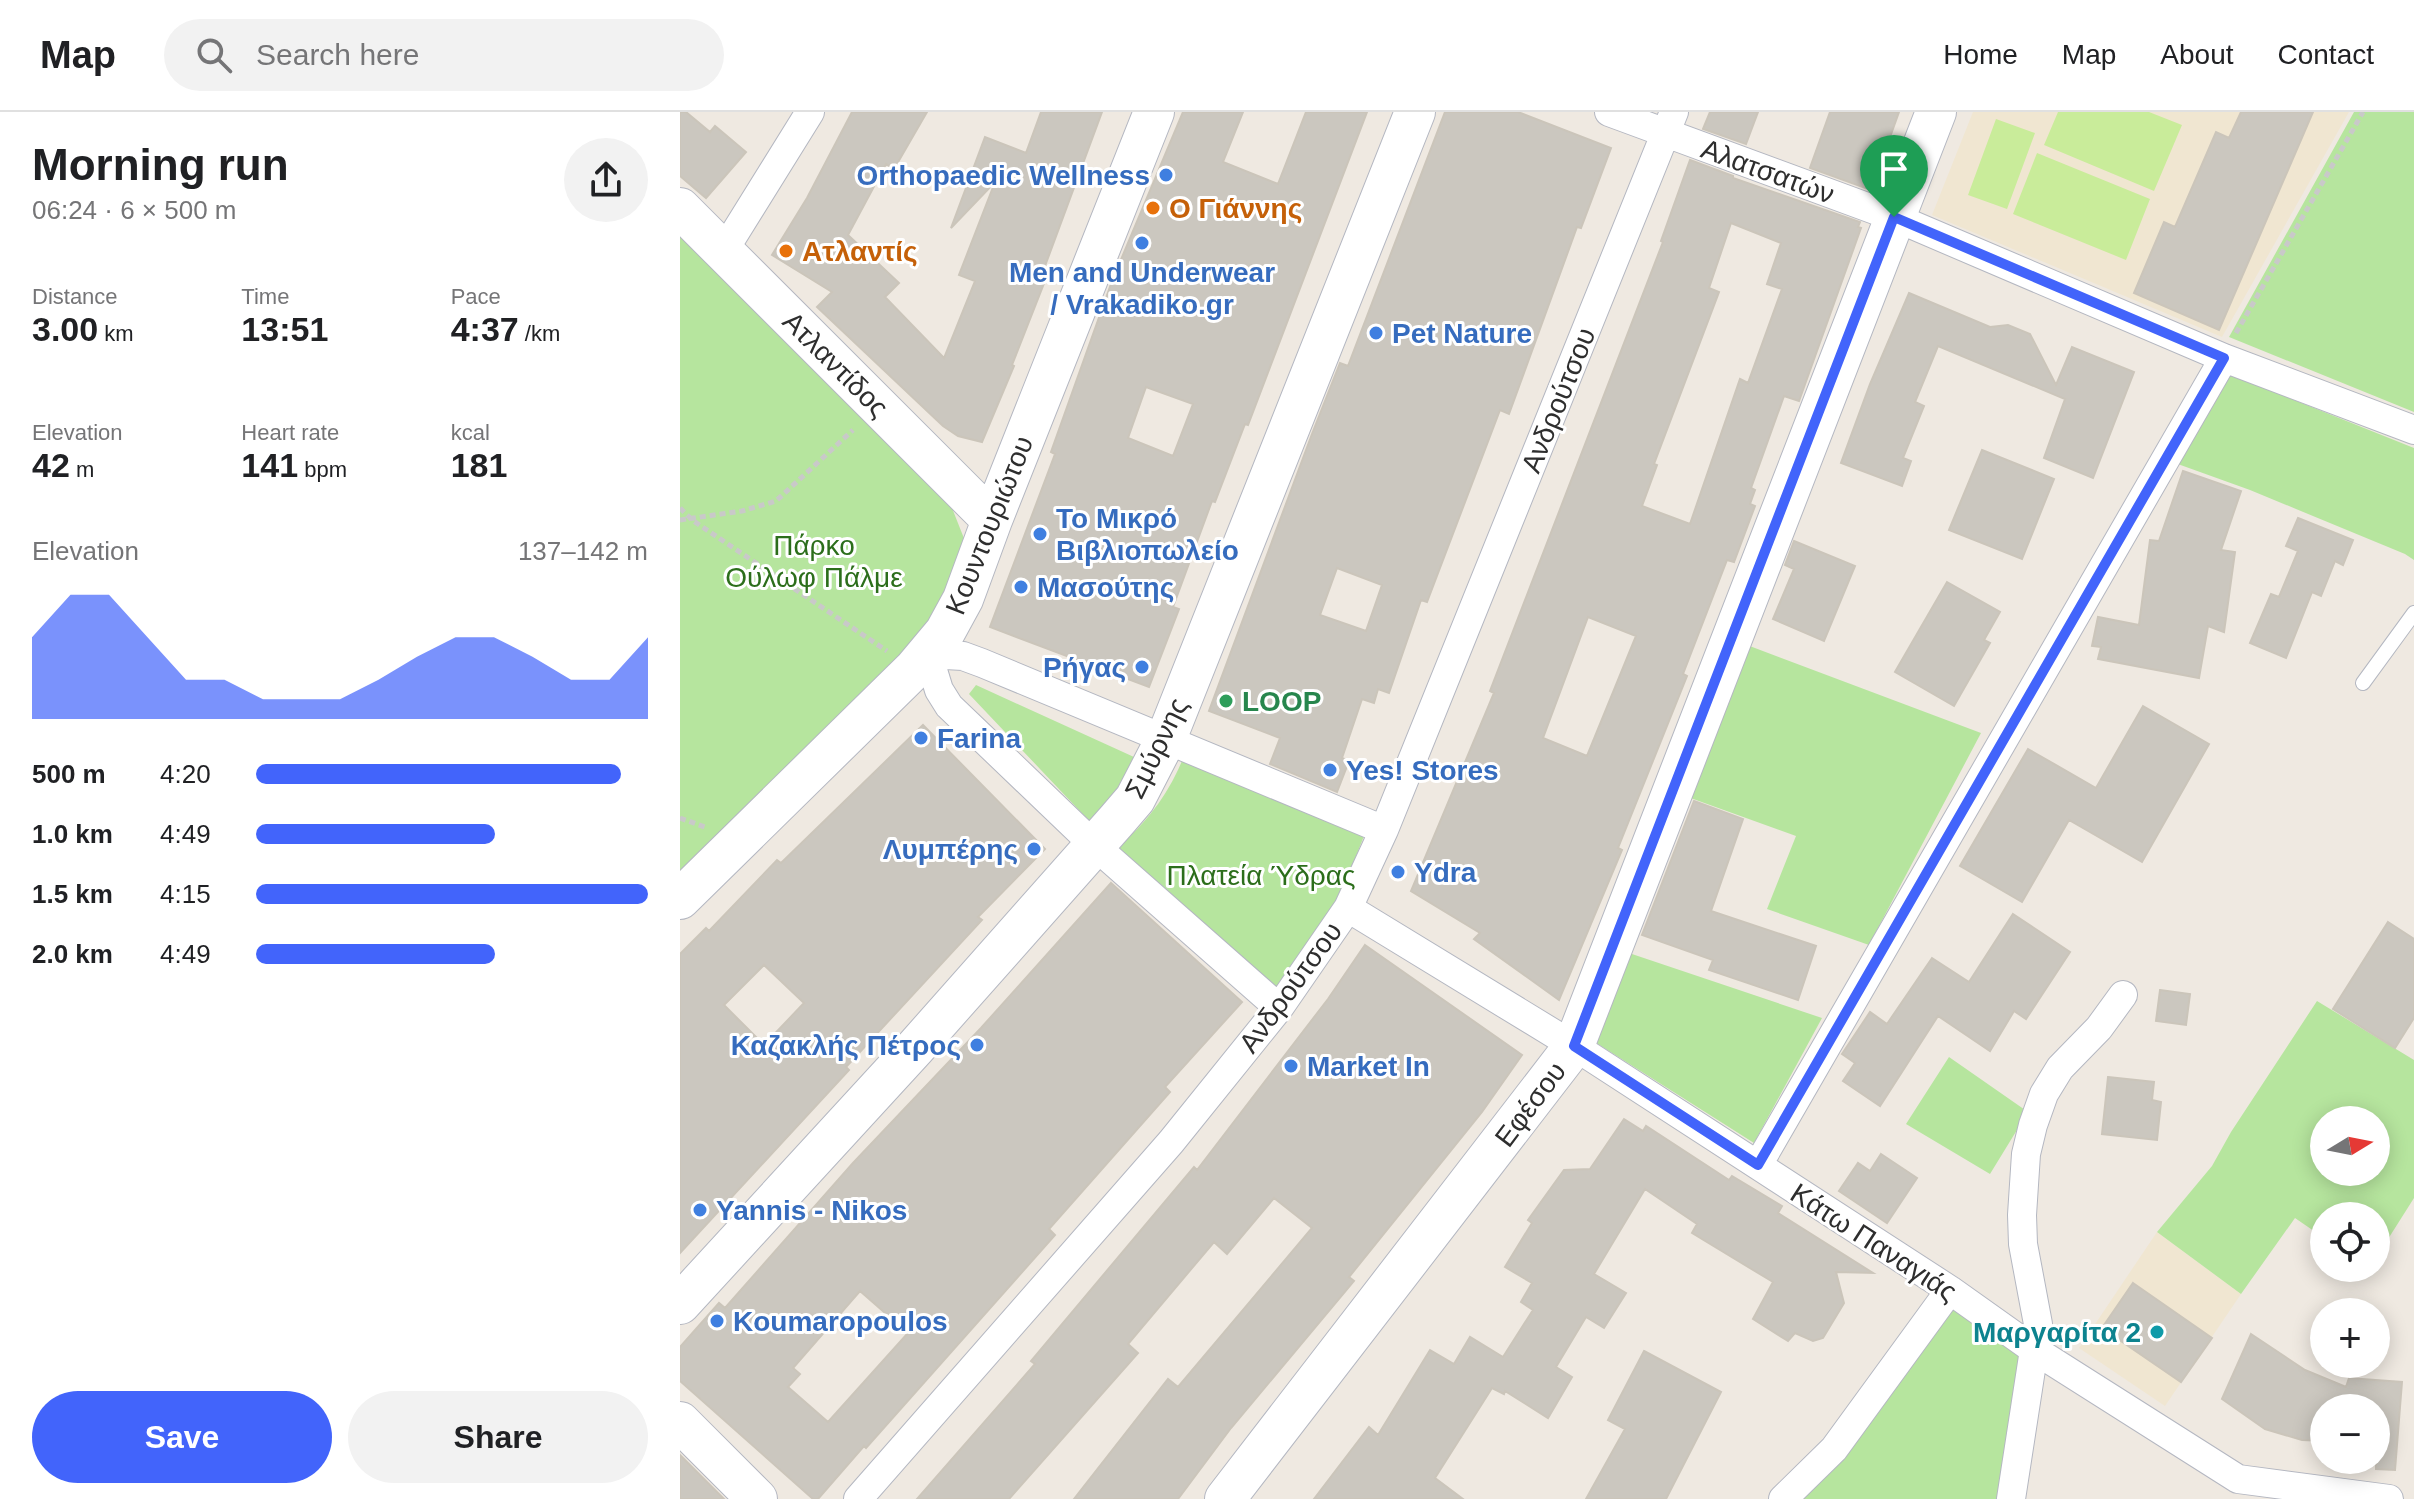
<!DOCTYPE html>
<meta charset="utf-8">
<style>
body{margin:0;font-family:Helvetica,sans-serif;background:#f2f2f2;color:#202124;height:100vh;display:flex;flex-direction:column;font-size:30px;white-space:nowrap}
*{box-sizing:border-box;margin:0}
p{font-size:26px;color:#757577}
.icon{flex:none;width:44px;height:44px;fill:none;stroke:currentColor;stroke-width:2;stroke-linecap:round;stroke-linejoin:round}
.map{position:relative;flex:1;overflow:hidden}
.details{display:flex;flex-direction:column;background:#fff;width:680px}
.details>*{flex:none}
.needle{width:52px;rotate:80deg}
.controls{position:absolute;left:1630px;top:994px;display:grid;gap:16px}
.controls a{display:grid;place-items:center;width:80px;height:80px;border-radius:50%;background:#fff;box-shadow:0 4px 20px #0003;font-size:40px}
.pin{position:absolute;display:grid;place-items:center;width:68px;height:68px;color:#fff;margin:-82px -34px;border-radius:50% 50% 50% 0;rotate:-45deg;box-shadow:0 0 8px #0007}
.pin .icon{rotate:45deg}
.round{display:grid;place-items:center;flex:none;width:84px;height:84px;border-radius:42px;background:#f2f2f2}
.summary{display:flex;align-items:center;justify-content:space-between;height:136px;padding:0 32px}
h1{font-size:44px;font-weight:800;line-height:60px}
.stats{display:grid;grid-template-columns:repeat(3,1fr);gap:12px;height:136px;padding:8px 32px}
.stats div{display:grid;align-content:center}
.stats b{font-size:34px;font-weight:800}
.stats small{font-size:22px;font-weight:400}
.stats p{font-size:22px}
.chart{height:224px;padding:16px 32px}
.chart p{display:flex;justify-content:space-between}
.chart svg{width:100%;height:144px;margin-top:8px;fill:#4264fb;opacity:.7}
.cta{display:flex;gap:16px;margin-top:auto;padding:16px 32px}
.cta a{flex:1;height:92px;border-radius:48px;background:#4264fb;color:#fff;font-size:32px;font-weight:800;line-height:92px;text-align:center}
.cta a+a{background:#f2f2f2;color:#202124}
ul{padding:0 32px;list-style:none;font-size:26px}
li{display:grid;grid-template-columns:128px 96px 1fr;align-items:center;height:60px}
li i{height:20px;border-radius:10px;background:#4264fb}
header{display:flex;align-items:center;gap:48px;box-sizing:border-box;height:112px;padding:0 40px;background:#fff;border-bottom:2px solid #e0e0e0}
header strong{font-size:38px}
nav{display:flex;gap:44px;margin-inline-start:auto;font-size:28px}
.search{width:560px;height:72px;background:#f2f2f2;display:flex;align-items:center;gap:20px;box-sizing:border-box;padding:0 28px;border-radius:44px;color:#757577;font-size:30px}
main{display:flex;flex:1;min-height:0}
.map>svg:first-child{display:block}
.education{fill:#f0e6d1}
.green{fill:#b6e59e;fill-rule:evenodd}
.pitch{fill:#c9ec9a}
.building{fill:#cbc7bf;stroke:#cbc5ba;stroke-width:2;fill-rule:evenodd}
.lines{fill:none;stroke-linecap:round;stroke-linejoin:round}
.lane-casing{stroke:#b4b7c1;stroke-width:16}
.street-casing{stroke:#b4b7c1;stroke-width:30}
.secondary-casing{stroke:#b4b7c1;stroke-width:42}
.path{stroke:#c9c9c9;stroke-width:5;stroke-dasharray:6 4;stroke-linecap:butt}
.lane{stroke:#fff;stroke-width:14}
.street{stroke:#fff;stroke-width:28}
.secondary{stroke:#fff;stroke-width:40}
.route-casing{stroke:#fff;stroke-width:16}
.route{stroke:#4264fb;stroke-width:10}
.shop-dot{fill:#3f7fe0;stroke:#fff;stroke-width:3}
.food-dot{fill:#e8710a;stroke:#fff;stroke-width:3}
.leisure-dot{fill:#2e9e5b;stroke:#fff;stroke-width:3}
.culture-dot{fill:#0f9aa8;stroke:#fff;stroke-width:3}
.labels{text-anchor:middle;stroke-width:6;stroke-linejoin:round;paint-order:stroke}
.street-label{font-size:28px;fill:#2e2e2e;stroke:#fff}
.shop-label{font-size:28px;font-weight:bold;fill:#366cbe;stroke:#fff;text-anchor:start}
.food-label{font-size:28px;font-weight:bold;fill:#c56008;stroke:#fff;text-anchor:start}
.park-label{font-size:28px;fill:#2c6e1b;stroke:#fff}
.leisure-label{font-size:28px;font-weight:bold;fill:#27864d;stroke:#fff;text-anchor:start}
.culture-label{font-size:28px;font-weight:bold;fill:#0d838f;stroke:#fff;text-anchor:end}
</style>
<header>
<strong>Map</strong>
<div class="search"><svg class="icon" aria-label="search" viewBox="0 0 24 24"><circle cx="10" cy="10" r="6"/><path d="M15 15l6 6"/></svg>Search here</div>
<nav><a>Home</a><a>Map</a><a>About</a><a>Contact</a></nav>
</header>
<main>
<section class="details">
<div class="summary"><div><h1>Morning run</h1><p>06:24 · 6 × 500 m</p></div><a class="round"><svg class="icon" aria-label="share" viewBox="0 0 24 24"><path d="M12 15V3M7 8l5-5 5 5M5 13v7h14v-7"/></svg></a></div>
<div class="stats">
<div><p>Distance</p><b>3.00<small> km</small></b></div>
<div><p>Time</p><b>13:51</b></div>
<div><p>Pace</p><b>4:37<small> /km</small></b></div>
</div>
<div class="stats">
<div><p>Elevation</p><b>42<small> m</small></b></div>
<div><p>Heart rate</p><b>141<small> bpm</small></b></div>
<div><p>kcal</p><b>181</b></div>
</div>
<div class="chart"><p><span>Elevation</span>137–142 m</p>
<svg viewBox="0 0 160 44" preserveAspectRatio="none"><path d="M0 44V19L10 6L20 6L30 19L40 32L50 32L60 38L70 38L80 38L90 32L100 25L110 19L120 19L130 25L140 32L150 32L160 19V44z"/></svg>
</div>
<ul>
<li><b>500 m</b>4:20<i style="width:93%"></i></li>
<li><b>1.0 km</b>4:49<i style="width:61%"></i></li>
<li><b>1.5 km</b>4:15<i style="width:100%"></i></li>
<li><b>2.0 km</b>4:49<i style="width:61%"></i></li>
</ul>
<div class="cta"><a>Save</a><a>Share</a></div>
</section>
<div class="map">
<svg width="1734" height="1387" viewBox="0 0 1734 1387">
<rect width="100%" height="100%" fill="#efe9e1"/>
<!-- education -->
<path class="education" d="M1293,0H1669L1542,225L1252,103Z
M1477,1120L1561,1182L1485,1294L1399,1236Z"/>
<!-- green -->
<path class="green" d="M1674,0H1734V300L1549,225Z
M0,120L272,396L287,434L248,527L0,766Z
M1549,262L1734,336V448L1725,442L1570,378L1495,351Z
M1067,533L1301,621L1189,833L1087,797L1116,724L1005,684Z
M296,573L454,645L429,692L413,713L289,582Z
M504,644L684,724L663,777L642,817L595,880L437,737C468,708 488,684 504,644Z
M946,840L1142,906L1074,1031L910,927Z
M1637,889L1734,948V1086L1696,1146V1104H1644V1126L1615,1106L1561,1182L1477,1120L1532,1054L1551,1020ZM1644,1008H1696V1060H1644Z
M1269,945L1348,1000L1310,1062L1226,1012Z
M1273,1189L1344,1240L1319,1387H1117Z"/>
<!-- pitch -->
<path class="pitch" d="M1378,0H1469L1502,13L1474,79L1364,33Z
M1316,7L1355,21L1327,97L1288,83Z
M1357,41L1470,87L1446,148L1333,102Z"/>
<!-- building -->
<path class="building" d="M0,0H6L30,20L35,14L66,40L26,86L0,64Z
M172,0H247L214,57L206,52L168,123L219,171L205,185L264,246L295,169L279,163L315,70L271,116L305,25L346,41L361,0H422L365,154L370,156L332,253L334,254L302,330L278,324L263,314L137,195L152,180L92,143L127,86Z
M503,0H563L543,50L598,72L626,0H687L568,313L565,312L535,390L532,389L493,495L499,497L469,575L310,515L375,342L371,340L432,169ZM466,275L513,292L493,344L448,326Z
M765,0H838L931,36L901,116L897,115L829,302L820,298L747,490L741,488L709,581L698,577L694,591L682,587L662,646L669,649L657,680L590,652L600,626L529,599L632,322L660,251L668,254ZM657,456L702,473L686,519L640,503Z
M1030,0H1078L1066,32L1023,17Z
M1150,0H1219L1191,78L1130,56Z
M1561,0H1633L1539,218L1454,181L1484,110L1495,115L1536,20L1549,26Z
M1010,48L1053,64V66L1180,110L1178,115L1181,116L1119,289L1104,284L1071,376L1075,378L1070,392L1075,394L1054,450L1047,448L1003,562L1007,564L938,736L942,738L879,888L794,827L800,821L731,779L814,581L810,579L983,130L981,129ZM1051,111L1101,131L1087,172L1102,177L1068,271L1060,267L1010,412L962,394L977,353L974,352L1039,180L1029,176ZM908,505L956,524L907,644L863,626Z
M1229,181L1310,215L1328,213L1350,222L1376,273L1392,235L1454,260L1413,366L1364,346L1385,287L1258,234L1235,290L1244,294L1223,346L1231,349L1222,374L1161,351L1190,272Z
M1302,338L1374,367L1342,447L1269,418Z
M1503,359L1561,379L1541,438L1555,440L1544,520L1528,514L1519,566L1418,547L1421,535L1412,534L1418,505L1459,513L1470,428L1479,429Z
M1618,406L1673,428L1663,453L1655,449L1641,484L1632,480L1606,546L1570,531L1591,482L1599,485L1618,439L1606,434Z
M1114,429L1175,454L1144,529L1093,507L1114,457L1105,453Z
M1267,470L1320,500L1304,528L1310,531L1274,594L1215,560Z
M1463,594L1529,632L1462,750L1389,708L1342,790L1280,754L1348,637L1416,676Z
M243,613L365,737L298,805L302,808L166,955L169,958L0,1141V842L26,816L29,819L97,748L101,751ZM84,853L124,891L84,933L44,893Z
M1014,689L1063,707L1031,799L1136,834L1118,888L1029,858L1033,848L962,823Z
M431,771L562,890L485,975L490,980L369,1117L375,1123L186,1336L184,1334L138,1387H133L0,1269V1235L39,1191L45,1196L173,1051L301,916ZM180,1179L228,1221L148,1310L108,1275L120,1262L113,1256Z
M1333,802L1390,840L1346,907L1334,899L1310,939L1258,904L1200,994L1163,969L1175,951L1162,942L1190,900L1207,912L1252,846L1289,870Z
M1708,810L1734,827V906L1715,936L1653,897Z
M685,833L842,943L802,1000L669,1165L674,1169L551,1316L498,1387H394L488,1267L498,1275L632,1116L594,1086L547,1142L534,1130L448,1232L458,1241L329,1387H237L355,1252L351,1249L514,1055L517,1058L648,887Z
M1480,878L1510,882L1506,913L1476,909Z
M1428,965L1474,970L1472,988L1481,990L1477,1028L1422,1022Z
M944,1007L963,1019L966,1014L1049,1068L1052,1064L1102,1094L1098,1101L1193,1161L1156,1160L1164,1191L1143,1226L1133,1229L1115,1221L1108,1229L1073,1207L1093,1170L1012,1121L1017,1112L965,1077L914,1162L946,1181L924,1216L906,1205L876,1255L892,1265L868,1306L825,1279L824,1282L812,1276L755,1366L783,1387H634L689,1315L698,1323L750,1238L774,1252L790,1225L823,1245L853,1198L841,1190L852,1171L825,1155L852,1111L848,1108L884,1058L910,1057Z
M1201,1042L1237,1066L1207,1111L1159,1079L1178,1051L1190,1059Z
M1453,1171L1532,1226L1501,1270L1422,1216Z
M1571,1222L1625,1258L1666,1275L1669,1266L1722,1270L1715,1358L1696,1357V1296H1644V1329L1622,1328L1585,1317L1542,1287Z
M964,1239L1041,1280L986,1387H906L945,1317L928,1308Z
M0,1343L44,1387H0Z"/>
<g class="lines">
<!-- lane casing -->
<g class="lane-casing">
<path id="lane" d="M1683,571L1734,501"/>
</g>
<!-- street casing -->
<g class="street-casing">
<path id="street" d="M929,0L1214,105L1544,246L1734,318
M43,140L130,0
M668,796L894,934L1270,1178L1353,1237L1558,1367L1709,1387
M599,896L414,733L269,594L259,578L248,542L283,544L302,551L704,718
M1078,1053L1544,246
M178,1387L491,1030L599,896L668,796L704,718L994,0
M1103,1387L1154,1337L1270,1178
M1331,1387L1358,1212L1343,1132L1342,1103L1346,1042L1353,1013L1364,982L1380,956L1419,916L1443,883"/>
</g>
<!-- secondary casing -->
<g class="secondary-casing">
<path id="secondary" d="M0,96L312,408
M0,787L234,557L265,520L283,487L312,408L474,0
M0,1192L235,936L437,708L455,687L486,627L735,0
M0,1310L77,1387
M545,1387L894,934L1256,0"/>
</g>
<!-- path -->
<path class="path" d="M1556,221L1683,0
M0,396L12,408L207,539
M0,408L62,399L96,389L173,318
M0,706L25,715"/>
<!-- lane -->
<use href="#lane" class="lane"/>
<!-- street -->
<use href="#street" class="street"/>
<!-- secondary -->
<use href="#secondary" class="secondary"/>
</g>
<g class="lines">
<!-- route casing -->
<g class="route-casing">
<path id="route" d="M1214,105L1544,246L1078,1053L894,934Z"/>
</g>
<!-- route -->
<use href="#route" class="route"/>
</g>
<!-- markers -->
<g class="shop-dot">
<circle cx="486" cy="63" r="8"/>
<circle cx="462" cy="131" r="8"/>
<circle cx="696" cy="221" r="8"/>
<circle cx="360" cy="422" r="8"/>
<circle cx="341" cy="475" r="8"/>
<circle cx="462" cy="555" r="8"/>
<circle cx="241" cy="626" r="8"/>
<circle cx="650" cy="658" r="8"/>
<circle cx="354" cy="737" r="8"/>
<circle cx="718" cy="760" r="8"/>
<circle cx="297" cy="933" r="8"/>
<circle cx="611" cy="954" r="8"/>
<circle cx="20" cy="1098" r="8"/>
<circle cx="37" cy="1209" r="8"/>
</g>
<g class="food-dot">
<circle cx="473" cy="96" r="8"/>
<circle cx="106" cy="139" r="8"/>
</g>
<circle class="leisure-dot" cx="546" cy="589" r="8"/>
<circle class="culture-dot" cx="1477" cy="1220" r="8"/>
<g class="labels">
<!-- street labels -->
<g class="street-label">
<text transform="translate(1088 59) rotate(20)" y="10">Αλατσατών</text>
<text transform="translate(156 252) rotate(45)" y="10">Ατλαντίδος</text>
<text transform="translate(878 288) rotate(-68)" y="10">Ανδρούτσου</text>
<text transform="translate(309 413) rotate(-68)" y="10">Κουντουριώτου</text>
<text transform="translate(476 636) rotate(-64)" y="10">Σμύρνης</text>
<text transform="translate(610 875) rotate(-54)" y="10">Ανδρούτσου</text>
<text transform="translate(850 992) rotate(-53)" y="10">Εφέσου</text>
<text transform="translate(1194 1130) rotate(33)" y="10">Κάτω Παναγιάς</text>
</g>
<!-- shop labels -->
<g class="shop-label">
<text x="470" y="73" text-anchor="end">Orthopaedic Wellness</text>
<text x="462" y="170" text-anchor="middle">Men and Underwear<tspan x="462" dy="32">/ Vrakadiko.gr</tspan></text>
<text x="712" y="231">Pet Nature</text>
<text x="376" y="416">Το Μικρό<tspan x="376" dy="32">Βιβλιοπωλείο</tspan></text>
<text x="357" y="485">Μασούτης</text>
<text x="446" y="565" text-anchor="end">Ρήγας</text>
<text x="257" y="636">Farina</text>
<text x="666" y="668">Yes! Stores</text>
<text x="338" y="747" text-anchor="end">Λυμπέρης</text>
<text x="734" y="770">Ydra</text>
<text x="281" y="943" text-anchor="end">Καζακλής Πέτρος</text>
<text x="627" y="964">Market In</text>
<text x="36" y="1108">Yannis - Nikos</text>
<text x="53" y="1219">Koumaropoulos</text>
</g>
<!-- food labels -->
<g class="food-label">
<text x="489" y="106">Ο Γιάννης</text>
<text x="122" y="149">Ατλαντίς</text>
</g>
<!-- park labels -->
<g class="park-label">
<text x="134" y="443">Πάρκο<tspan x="134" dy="32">Ούλωφ Πάλμε</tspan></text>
<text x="581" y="773">Πλατεία Ύδρας</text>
</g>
<!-- leisure labels -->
<g class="leisure-label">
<text x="562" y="599">LOOP</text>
</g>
<!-- culture labels -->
<g class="culture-label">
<text x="1461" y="1230">Μαργαρίτα 2</text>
</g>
</g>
</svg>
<div class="controls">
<a><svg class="needle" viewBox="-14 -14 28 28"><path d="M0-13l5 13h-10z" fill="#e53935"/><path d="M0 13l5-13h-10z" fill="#757577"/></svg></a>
<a><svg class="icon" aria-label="locate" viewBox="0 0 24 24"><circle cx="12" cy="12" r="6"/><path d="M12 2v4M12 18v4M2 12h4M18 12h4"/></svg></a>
<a>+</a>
<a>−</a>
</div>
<div class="pin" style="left:1214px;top:105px;background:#1e9e55"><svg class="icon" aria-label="arrive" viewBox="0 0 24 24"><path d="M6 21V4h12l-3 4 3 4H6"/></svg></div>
</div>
</main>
